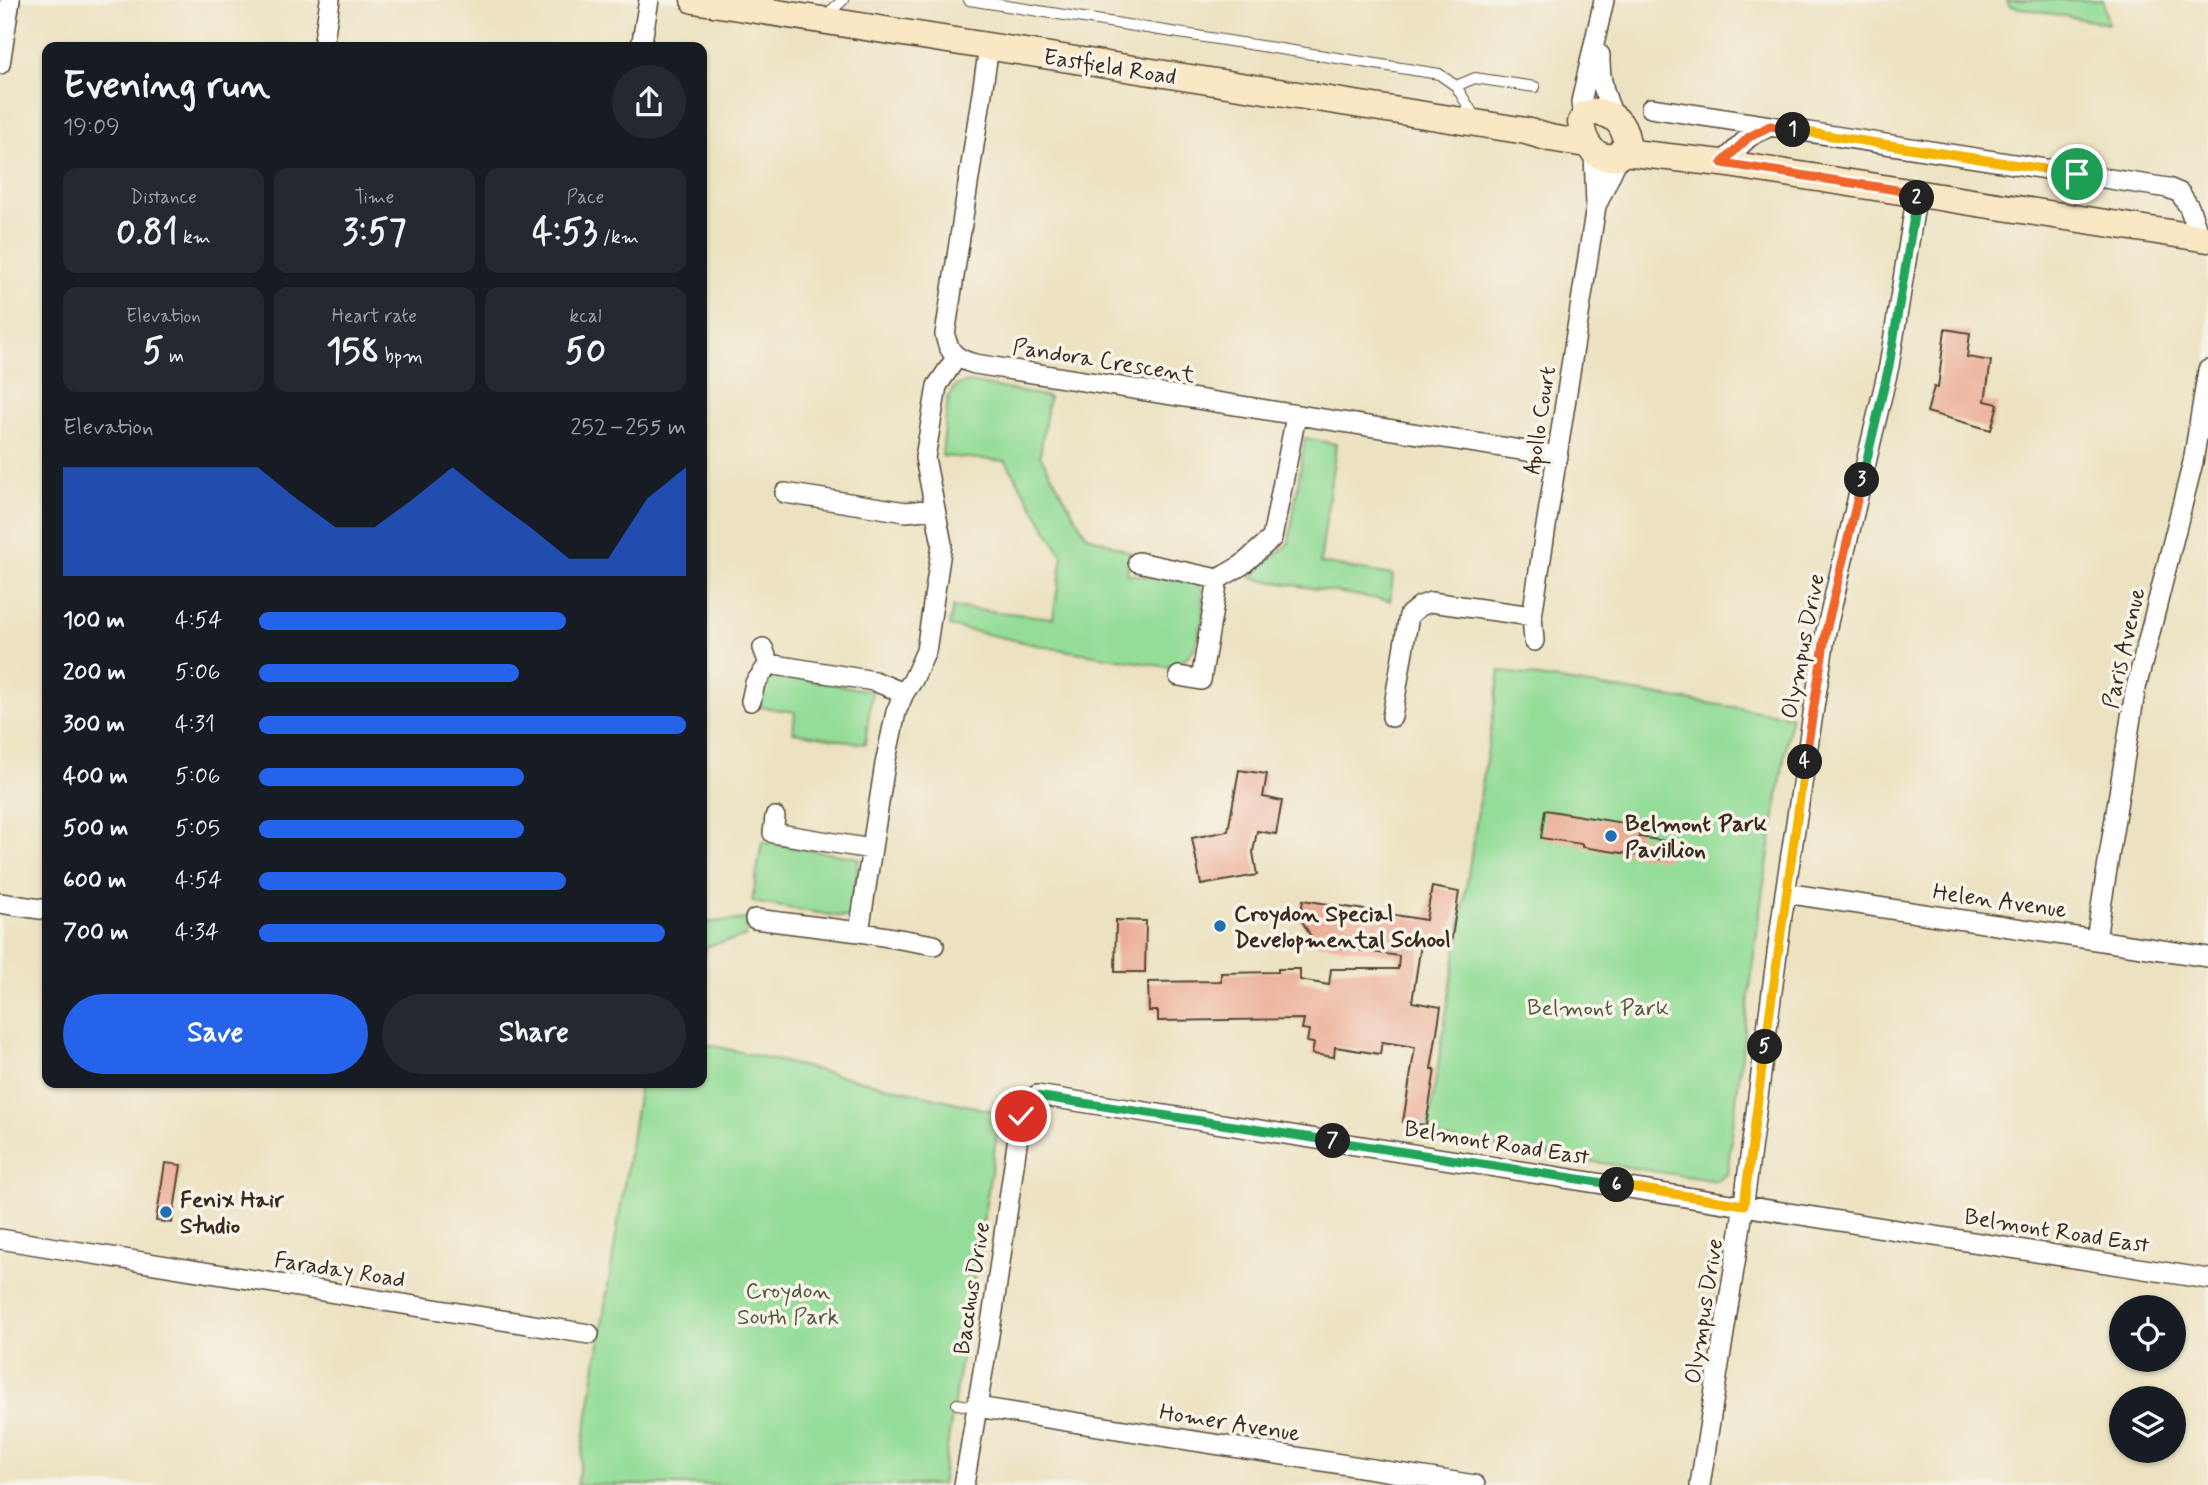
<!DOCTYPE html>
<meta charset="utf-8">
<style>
body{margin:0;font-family:Mynerve,sans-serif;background:#242831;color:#f1f3f6;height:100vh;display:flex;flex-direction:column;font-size:26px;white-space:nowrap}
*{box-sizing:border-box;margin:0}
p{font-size:23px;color:#9ea1a6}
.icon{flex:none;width:38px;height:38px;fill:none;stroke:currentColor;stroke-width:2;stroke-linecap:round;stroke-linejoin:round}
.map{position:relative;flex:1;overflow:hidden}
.side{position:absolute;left:42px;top:42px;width:665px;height:1046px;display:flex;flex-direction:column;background:#171b24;border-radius:14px;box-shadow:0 2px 5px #0004}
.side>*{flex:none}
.tools{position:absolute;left:2109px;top:1295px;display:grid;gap:14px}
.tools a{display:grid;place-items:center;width:77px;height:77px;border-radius:50%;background:#171b24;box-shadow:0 2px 5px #0004;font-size:35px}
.pin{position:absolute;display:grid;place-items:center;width:60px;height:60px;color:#fff;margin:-30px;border:4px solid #fff;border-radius:50%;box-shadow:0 2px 7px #0007}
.km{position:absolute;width:35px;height:35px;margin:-18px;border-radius:50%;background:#222;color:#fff;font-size:19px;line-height:35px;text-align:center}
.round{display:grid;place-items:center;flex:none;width:74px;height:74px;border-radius:37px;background:#242831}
.head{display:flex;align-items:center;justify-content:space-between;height:119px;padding:0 21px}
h1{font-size:38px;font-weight:800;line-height:52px}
.figures{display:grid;grid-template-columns:repeat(3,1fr);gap:10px;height:119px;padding:7px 21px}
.figures div{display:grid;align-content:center;border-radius:14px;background:#242831;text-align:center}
.figures b{font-size:35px;font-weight:800}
.figures small{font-size:19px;font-weight:400}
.figures p{font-size:19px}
.chart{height:196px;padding:14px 21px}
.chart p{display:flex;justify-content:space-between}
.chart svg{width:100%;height:126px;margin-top:7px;fill:#2563eb;opacity:.7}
.cta{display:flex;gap:14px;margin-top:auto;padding:14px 21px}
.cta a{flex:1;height:80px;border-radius:42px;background:#2563eb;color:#fff;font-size:28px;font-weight:800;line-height:80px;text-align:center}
.cta a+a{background:#242831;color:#f1f3f6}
ul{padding:0 21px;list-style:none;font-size:23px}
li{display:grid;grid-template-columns:112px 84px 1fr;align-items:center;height:52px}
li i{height:18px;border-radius:9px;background:#2563eb}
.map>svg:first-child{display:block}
.green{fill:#94dd98;stroke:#68845b;stroke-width:2}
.building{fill:#ecad96}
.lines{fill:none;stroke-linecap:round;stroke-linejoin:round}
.service-casing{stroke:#564636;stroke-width:12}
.minor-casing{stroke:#564636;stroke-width:22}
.secondary-casing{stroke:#564636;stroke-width:29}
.service{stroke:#fff;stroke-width:10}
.minor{stroke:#fff;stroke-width:19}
.secondary{stroke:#fae7c3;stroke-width:26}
.split-1-casing{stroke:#fff;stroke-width:14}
.split-2-casing{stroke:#fff;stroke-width:14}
.split-3-casing{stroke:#fff;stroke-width:14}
.split-4-casing{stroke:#fff;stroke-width:14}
.split-5-casing{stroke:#fff;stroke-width:14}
.split-6-casing{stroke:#fff;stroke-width:14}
.split-7-casing{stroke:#fff;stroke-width:14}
.split-8-casing{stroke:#fff;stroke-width:14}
.split-1{stroke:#f5b400;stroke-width:9}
.split-2{stroke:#f0652b;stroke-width:9}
.split-3{stroke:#22a559;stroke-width:9}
.split-4{stroke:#f0652b;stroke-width:9}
.split-5{stroke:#f5b400;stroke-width:9}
.split-6{stroke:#f5b400;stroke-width:9}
.split-7{stroke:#22a559;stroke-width:9}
.split-8{stroke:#22a559;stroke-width:9}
.poi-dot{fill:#1f6fb2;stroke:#f7f3e8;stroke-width:2.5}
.labels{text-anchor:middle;stroke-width:7;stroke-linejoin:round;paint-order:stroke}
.street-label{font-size:23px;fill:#3b2a1e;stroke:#f7f3e8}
.poi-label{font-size:23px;font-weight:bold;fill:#3b2a1e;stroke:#f7f3e8;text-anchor:start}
.park-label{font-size:23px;fill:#51573c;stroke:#f7f3e8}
</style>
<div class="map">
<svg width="2208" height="1485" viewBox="0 0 2208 1485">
<rect width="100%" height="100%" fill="#f7f3e8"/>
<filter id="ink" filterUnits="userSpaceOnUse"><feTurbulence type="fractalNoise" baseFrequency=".0143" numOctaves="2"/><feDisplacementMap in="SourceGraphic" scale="14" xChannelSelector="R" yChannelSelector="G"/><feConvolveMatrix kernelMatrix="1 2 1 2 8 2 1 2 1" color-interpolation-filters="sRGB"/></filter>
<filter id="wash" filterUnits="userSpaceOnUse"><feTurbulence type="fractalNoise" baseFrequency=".00686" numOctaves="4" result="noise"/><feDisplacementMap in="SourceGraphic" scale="28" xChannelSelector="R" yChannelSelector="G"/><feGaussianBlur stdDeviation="1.57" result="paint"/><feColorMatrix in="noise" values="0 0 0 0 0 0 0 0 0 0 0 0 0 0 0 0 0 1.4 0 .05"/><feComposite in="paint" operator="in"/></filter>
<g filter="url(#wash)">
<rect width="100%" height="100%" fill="#ece2c1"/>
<!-- green -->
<path class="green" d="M2006,0H2103L2108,24L2010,6Z
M968,382L1049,397L1040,455L1086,535L1130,552L1127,574L1194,582L1202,589L1203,617L1195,648L1186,658L1168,667L1051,648L949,626L953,607L1053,618L1063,557L1006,461L942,456L948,397L955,386Z
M1305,438L1336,444L1320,563L1393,575L1390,601L1251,578L1289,543Z
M1500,671L1791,716L1759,915L1727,1174L1717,1181L1427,1136Z
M776,675L872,691L865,744L793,732L795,712L760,707L763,683Z
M762,842L859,858L849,918L752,902Z
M748,919L745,937L707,946L702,963V923Z
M702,1043L991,1111L999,1121L941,1485H577L640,1083H702Z"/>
<g id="blocks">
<!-- building -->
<path class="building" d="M1945,329L1970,333L1967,357L1991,361L1985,401L1998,404L1991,430L1927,412L1934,387L1938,388Z
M1239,770L1267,774L1263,797L1282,801L1276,834L1257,831L1253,852L1257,875L1201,885L1192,838L1228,831Z
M1545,810L1641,826L1639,837L1671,842L1668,860L1582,847V844L1541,838Z
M1432,887L1459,892L1451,943L1422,938L1412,1002L1441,1007L1431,1069H1435L1426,1125L1403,1122L1415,1047L1382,1042L1380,1054L1335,1047L1334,1057L1312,1054L1314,1043L1307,1042L1309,1030L1302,1029L1304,1019L1158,1021V1011H1149L1148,982L1221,981V973L1278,972V969H1300V980L1329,985L1331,969H1398L1399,956L1315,943L1300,918L1303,900L1426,920Z
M1116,920L1146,921L1145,972H1115Z
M165,1163L181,1165L172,1223L156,1221Z"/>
</g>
</g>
<g filter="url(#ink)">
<use href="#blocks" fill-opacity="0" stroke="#564636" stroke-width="2"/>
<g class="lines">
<!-- service casing -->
<g class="service-casing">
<path id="service" d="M969,0L1439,74L1456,86L1476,119
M823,18L843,0
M1456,86L1475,78L1535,87
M957,1404L977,1407"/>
</g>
<!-- minor casing -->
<g class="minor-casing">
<path id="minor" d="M323,47L330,0
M641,47L649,0
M989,47L945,335C949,354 957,359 975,364L1558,456
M1600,55C1599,79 1605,96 1614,118
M0,64L10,0
M1651,108L1770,126
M1583,118L1581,102L1604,0
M1722,163L1749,137L1770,126L2168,188L2180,193L2189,207L2200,238
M1598,202L1619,156
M785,493L906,512L934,509
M1138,562L1218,579
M1534,641L1532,616L1596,206L1594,153
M769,664L874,681L904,693
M1179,676L1201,680L1218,579L1242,565L1272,538L1296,416
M751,701L755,683L769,664L763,648
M1392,717L1409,615L1420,606L1431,602L1532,616
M775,817L773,833L871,849
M1785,893L2208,957
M0,903L47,910
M755,919L859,932L934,945
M859,932L885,764L896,712L904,693L913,680L926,651L942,544L925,458L937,386L956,358
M2096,939L2135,692L2193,462L2208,370
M0,1239L589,1334
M977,1407L1475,1485
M964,1485L993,1311L1021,1116L1029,1101L1037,1095L2208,1279
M1700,1485L1741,1225L1785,893L1826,631L1889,366L1917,193"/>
</g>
<!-- secondary casing -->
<g class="secondary-casing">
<path id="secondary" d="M694,0L1526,131L1550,138L1586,144
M1594,112C1614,113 1624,123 1627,143L1619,156C1595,162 1583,144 1581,122L1586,114Z
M1623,152L1722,163L2208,239"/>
</g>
<!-- service -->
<use href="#service" class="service"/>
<!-- minor -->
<use href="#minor" class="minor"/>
<!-- secondary -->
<use href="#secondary" class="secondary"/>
</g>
</g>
<g class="lines" filter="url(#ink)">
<!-- split-1 casing -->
<g class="split-1-casing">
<path id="split-1" d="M1793,130L2077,174"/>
</g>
<!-- split-2 casing -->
<g class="split-2-casing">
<path id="split-2" d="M1793,130L1770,126L1749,137L1722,163L1917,193V198"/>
</g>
<!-- split-3 casing -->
<g class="split-3-casing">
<path id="split-3" d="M1862,480L1889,366L1917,198"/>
</g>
<!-- split-4 casing -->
<g class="split-4-casing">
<path id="split-4" d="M1805,762L1826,631L1862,480"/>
</g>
<!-- split-5 casing -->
<g class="split-5-casing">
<path id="split-5" d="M1765,1047L1805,762"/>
</g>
<!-- split-6 casing -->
<g class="split-6-casing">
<path id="split-6" d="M1617,1185L1744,1205L1765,1047"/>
</g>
<!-- split-7 casing -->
<g class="split-7-casing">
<path id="split-7" d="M1333,1141L1617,1185"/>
</g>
<!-- split-8 casing -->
<g class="split-8-casing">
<path id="split-8" d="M1021,1116L1029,1101L1037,1096L1333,1141"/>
</g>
<!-- split-1 -->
<use href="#split-1" class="split-1"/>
<!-- split-2 -->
<use href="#split-2" class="split-2"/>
<!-- split-3 -->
<use href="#split-3" class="split-3"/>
<!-- split-4 -->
<use href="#split-4" class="split-4"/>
<!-- split-5 -->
<use href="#split-5" class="split-5"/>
<!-- split-6 -->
<use href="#split-6" class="split-6"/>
<!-- split-7 -->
<use href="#split-7" class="split-7"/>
<!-- split-8 -->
<use href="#split-8" class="split-8"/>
</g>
<!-- markers -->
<g class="poi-dot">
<circle cx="1611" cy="836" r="7"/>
<circle cx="1220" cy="926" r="7"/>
<circle cx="166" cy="1212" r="7"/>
</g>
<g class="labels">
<!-- street labels -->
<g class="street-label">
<text transform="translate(1110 66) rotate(9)" y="8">Eastfield Road</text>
<text transform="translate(1104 360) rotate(9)" y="8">Pandora Crescent</text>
<text transform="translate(1539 420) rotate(-81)" y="8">Apollo Court</text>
<text transform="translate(1802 646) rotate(-79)" y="8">Olympus Drive</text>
<text transform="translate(2123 648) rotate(-77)" y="8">Paris Avenue</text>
<text transform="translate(2000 900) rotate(8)" y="8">Helen Avenue</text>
<text transform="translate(1497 1142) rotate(9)" y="8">Belmont Road East</text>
<text transform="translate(2057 1230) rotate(9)" y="8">Belmont Road East</text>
<text transform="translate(340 1269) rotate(9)" y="8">Faraday Road</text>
<text transform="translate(971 1288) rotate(-81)" y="8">Bacchus Drive</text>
<text transform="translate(1703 1311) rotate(-81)" y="8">Olympus Drive</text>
<text transform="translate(1230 1422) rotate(9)" y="8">Homer Avenue</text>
</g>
<!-- poi labels -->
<g class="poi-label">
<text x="1625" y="831">Belmont Park<tspan x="1625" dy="26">Pavillion</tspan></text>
<text x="1234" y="921">Croydon Special<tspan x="1234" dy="26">Developmental School</tspan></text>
<text x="180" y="1207">Fenix Hair<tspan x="180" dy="26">Studio</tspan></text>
</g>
<!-- park labels -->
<g class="park-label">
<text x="1598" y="1015">Belmont Park</text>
<text x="788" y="1298">Croydon<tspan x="788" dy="26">South Park</tspan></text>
</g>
</g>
</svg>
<div class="tools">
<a><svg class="icon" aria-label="locate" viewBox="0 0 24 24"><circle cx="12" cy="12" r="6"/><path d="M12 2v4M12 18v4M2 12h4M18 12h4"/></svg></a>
<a><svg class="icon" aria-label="layers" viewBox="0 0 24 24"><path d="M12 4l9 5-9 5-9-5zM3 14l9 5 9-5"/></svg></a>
</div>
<div class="pin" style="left:2077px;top:174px;background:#1e9e55"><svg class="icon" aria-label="arrive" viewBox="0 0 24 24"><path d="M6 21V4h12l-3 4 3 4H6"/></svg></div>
<div class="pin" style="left:1021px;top:1116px;background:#d93025"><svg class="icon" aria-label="check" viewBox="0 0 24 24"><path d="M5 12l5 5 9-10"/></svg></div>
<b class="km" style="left:1793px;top:130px">1</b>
<b class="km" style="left:1917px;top:198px">2</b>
<b class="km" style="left:1862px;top:480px">3</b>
<b class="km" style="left:1805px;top:762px">4</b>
<b class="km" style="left:1765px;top:1047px">5</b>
<b class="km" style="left:1617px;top:1185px">6</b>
<b class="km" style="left:1333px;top:1141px">7</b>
<section class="side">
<div class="head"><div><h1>Evening run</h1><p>19:09</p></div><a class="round"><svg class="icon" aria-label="share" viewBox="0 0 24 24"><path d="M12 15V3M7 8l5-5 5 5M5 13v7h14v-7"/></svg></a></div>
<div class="figures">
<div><p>Distance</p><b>0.81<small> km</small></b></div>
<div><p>Time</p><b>3:57</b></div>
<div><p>Pace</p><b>4:53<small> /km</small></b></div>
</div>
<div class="figures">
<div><p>Elevation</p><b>5<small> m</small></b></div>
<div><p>Heart rate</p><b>158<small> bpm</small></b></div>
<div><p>kcal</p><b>50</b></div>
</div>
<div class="chart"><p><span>Elevation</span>252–255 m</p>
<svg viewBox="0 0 160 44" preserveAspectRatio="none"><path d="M0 44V6L10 6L20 6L30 6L40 6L50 6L60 17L70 27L80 27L90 17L100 6L110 17L120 27L130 38L140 38L150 17L160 6V44z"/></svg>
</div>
<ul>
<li><b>100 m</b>4:54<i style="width:72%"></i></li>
<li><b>200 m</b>5:06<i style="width:61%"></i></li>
<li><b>300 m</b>4:31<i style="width:100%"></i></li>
<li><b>400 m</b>5:06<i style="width:62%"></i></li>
<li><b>500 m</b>5:05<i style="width:62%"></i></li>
<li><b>600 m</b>4:54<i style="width:72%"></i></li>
<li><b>700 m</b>4:34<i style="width:95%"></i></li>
</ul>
<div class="cta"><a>Save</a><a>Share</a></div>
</section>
</div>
